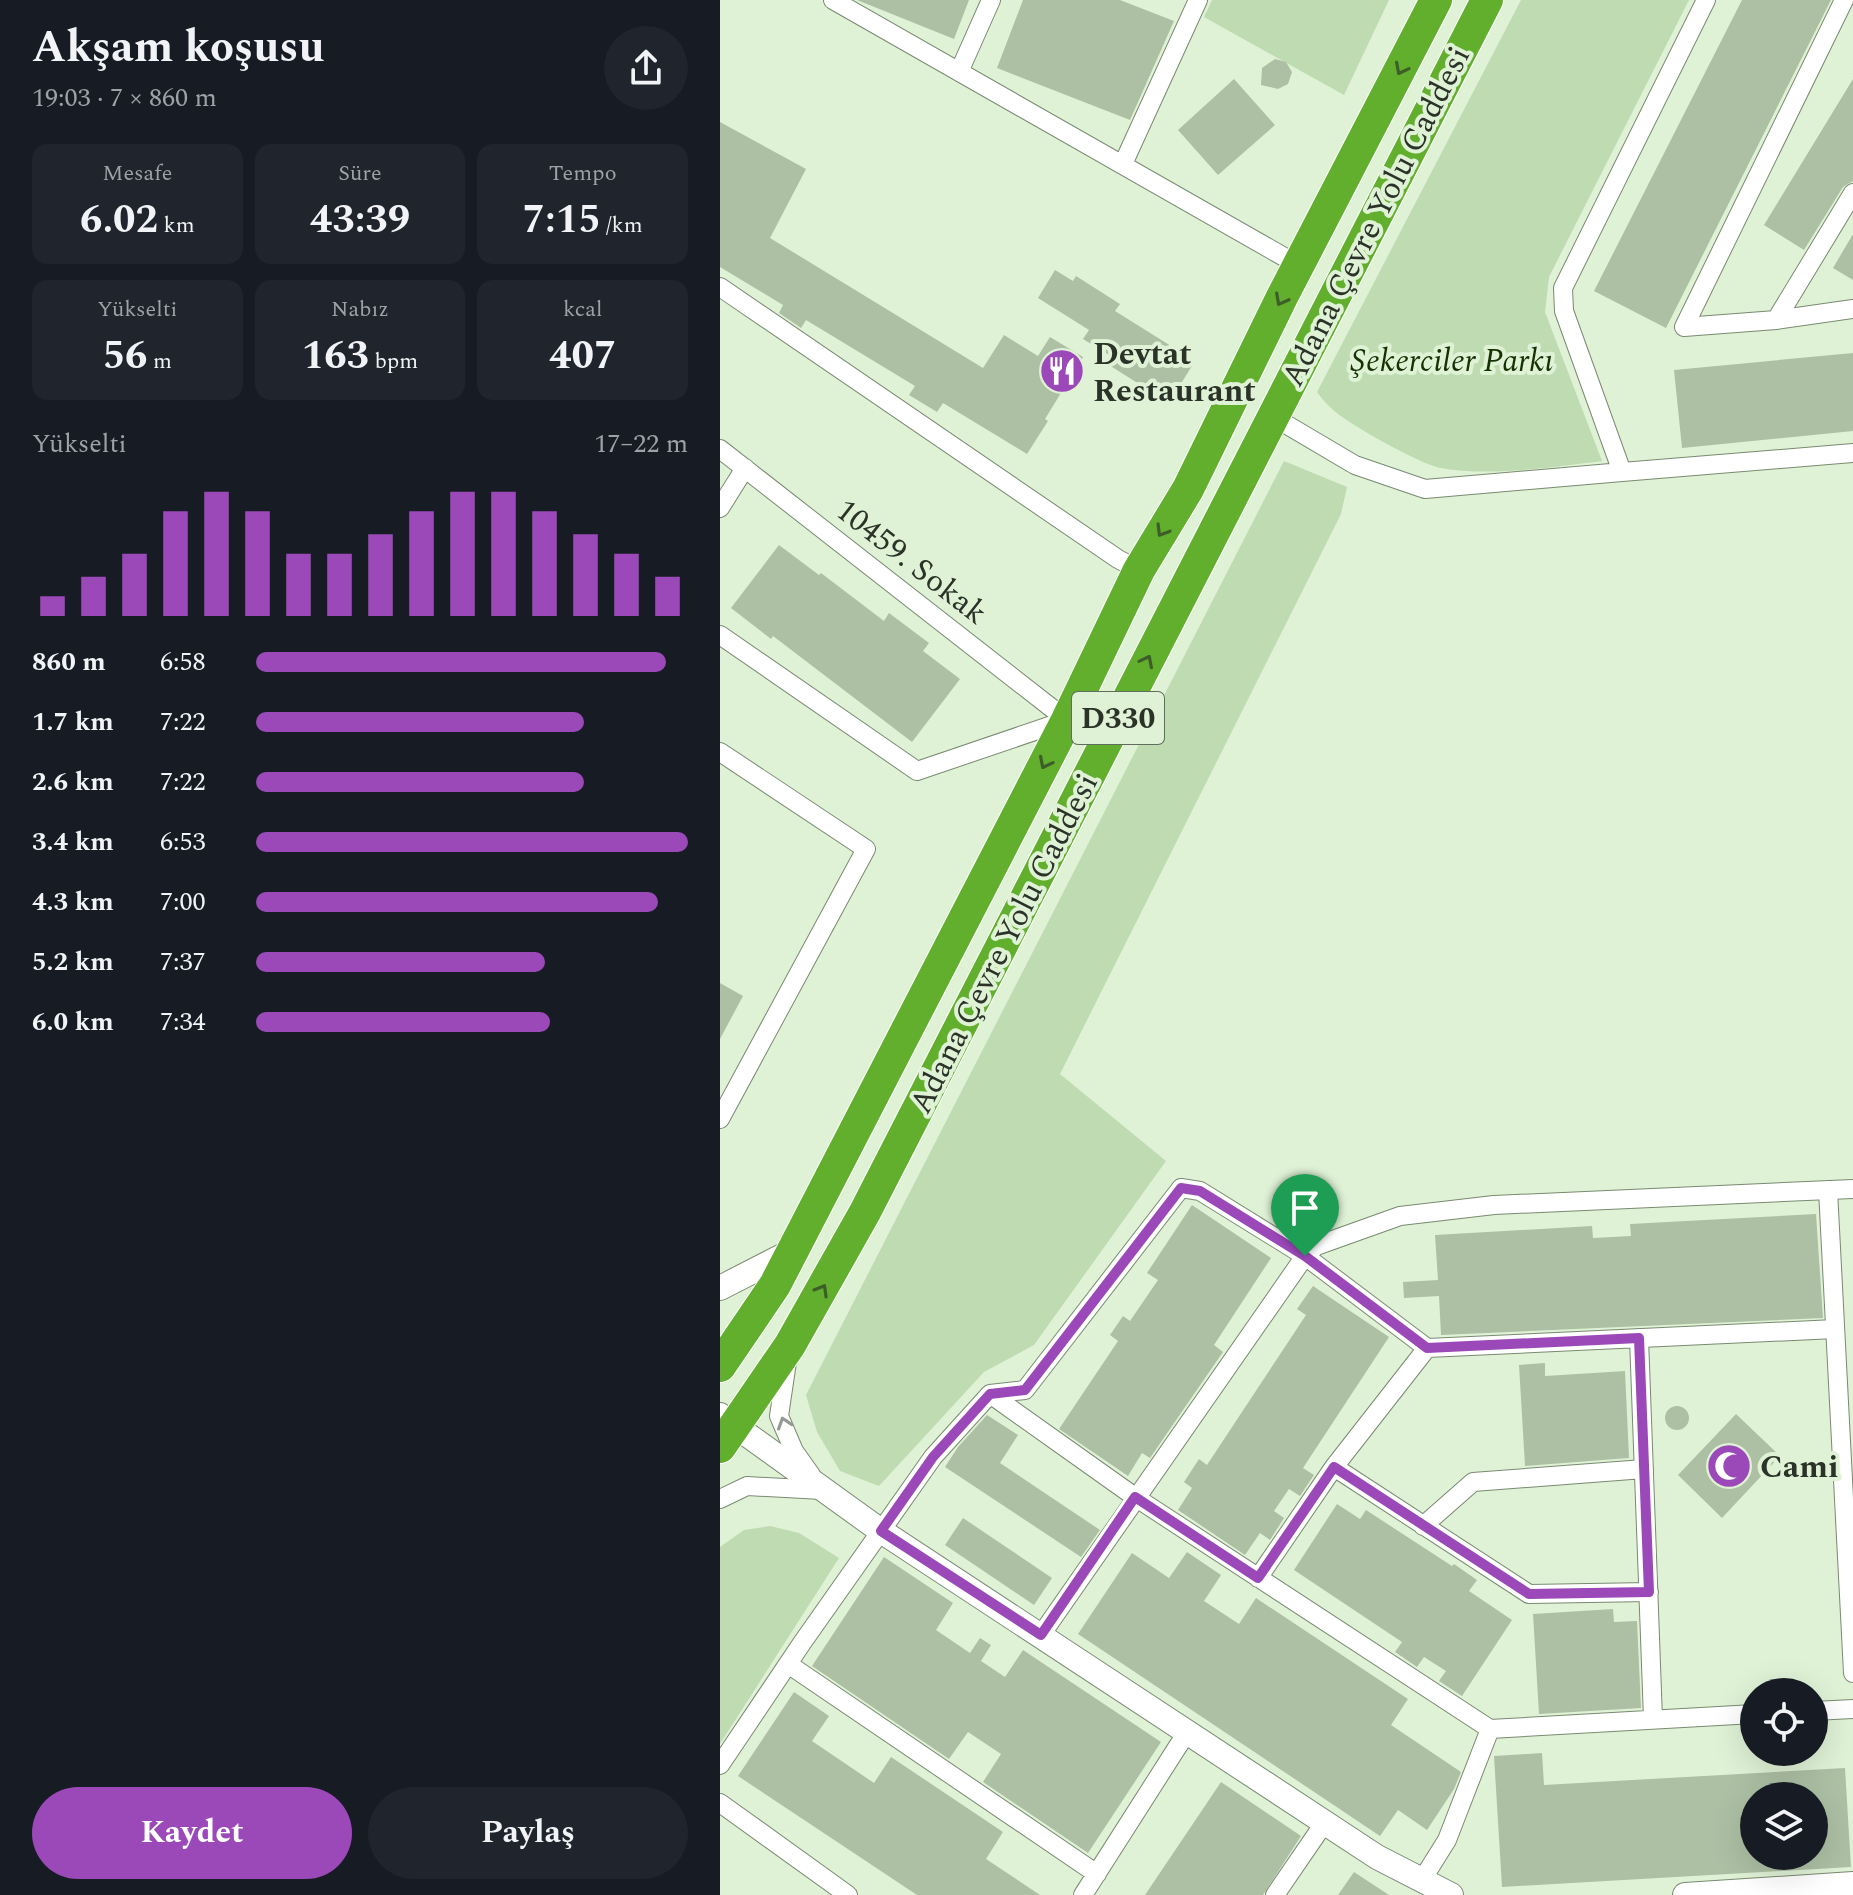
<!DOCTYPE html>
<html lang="tr">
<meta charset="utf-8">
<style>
body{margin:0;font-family:Spectral,serif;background:#20242c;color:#f1f3f6;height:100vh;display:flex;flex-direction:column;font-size:30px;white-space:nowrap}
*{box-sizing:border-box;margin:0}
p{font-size:26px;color:#9ea1a6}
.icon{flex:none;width:44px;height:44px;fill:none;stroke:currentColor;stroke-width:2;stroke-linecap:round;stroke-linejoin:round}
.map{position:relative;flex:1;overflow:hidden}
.drawer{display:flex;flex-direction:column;background:#171b24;width:720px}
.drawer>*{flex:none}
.fabs{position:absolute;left:1020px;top:1678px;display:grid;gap:16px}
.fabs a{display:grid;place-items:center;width:88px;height:88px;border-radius:50%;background:#171b24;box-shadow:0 8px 32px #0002;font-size:40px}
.pin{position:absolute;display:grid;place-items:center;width:68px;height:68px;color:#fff;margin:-82px -34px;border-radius:50% 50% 50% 0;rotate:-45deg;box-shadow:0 0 8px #0007}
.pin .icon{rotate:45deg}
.round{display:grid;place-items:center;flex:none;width:84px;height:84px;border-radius:42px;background:#20242c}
.head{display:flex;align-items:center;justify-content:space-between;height:136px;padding:0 32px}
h1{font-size:44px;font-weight:700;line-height:60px}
.figures{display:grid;grid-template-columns:repeat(3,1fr);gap:12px;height:136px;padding:8px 32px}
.figures div{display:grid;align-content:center;border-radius:16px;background:#20242c;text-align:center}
.figures b{font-size:40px;font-weight:700}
.figures small{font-size:22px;font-weight:400}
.figures p{font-size:22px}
.chart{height:224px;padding:16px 32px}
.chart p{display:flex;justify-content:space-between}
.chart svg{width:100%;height:144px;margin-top:8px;stroke:#9b49b9;stroke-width:6}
.button{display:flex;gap:16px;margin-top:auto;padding:16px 32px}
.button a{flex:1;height:92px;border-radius:48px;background:#9b49b9;color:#fff;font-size:32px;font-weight:700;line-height:92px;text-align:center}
.button a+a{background:#20242c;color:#f1f3f6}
ul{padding:0 32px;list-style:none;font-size:26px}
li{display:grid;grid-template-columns:128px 96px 1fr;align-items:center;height:60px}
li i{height:20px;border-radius:10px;background:#9b49b9}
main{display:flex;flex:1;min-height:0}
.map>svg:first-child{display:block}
.green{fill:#bfdbb2}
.building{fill:#adc0a4;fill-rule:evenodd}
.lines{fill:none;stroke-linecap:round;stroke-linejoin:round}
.street-casing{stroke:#798a71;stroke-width:20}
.secondary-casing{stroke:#798a71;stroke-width:26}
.highway-casing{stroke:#fff;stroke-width:34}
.street{stroke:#fff;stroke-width:18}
.secondary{stroke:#fff;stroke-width:24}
.highway{stroke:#61af2c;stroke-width:32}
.oneway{stroke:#3e5e29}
.oneway2{stroke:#959994}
.route-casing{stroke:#fff;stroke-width:16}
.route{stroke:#9b49b9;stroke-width:10}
.labels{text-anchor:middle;stroke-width:8;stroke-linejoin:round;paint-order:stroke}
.shield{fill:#dff2d6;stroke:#616c5c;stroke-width:2}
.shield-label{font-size:30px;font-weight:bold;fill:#2b3328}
.street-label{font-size:32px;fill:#2b3328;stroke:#dff2d6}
.poi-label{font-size:32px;font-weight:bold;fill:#2b3328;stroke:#dff2d6;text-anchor:start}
.park-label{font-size:32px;font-style:italic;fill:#163203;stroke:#dff2d6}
</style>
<main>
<section class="drawer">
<div class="head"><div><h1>Akşam koşusu</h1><p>19:03 · 7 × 860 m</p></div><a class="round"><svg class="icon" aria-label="share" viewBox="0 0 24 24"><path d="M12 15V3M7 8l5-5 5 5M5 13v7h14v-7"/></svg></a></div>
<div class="figures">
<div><p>Mesafe</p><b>6.02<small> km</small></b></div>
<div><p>Süre</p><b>43:39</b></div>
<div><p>Tempo</p><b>7:15<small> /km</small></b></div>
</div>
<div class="figures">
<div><p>Yükselti</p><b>56<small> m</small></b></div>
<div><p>Nabız</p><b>163<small> bpm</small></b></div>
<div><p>kcal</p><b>407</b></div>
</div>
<div class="chart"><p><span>Yükselti</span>17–22 m</p>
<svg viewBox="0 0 160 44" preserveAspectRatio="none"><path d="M5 44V38M15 44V32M25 44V25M35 44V12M45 44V6M55 44V12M65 44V25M75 44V25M85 44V19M95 44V12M105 44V6M115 44V6M125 44V12M135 44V19M145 44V25M155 44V32"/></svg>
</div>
<ul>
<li><b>860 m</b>6:58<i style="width:95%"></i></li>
<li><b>1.7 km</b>7:22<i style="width:76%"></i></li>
<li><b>2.6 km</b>7:22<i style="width:76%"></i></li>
<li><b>3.4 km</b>6:53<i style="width:100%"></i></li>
<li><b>4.3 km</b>7:00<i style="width:93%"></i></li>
<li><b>5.2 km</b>7:37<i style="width:67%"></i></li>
<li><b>6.0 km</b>7:34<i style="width:68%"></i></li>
</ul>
<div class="button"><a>Kaydet</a><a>Paylaş</a></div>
</section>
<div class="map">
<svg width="1133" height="1895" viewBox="0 0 1133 1895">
<rect width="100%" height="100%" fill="#dff2d6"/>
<!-- green -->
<path class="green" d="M492,0H669L624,95L484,17Z
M801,0H969L829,277L825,312L882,461C835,467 768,477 721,468C704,465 665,443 649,434C628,421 611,412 597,392Z
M564,461L627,487L621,514L340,1074L446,1161L314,1345L264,1372L159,1486L120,1471L97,1432L86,1395Z
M50,1526L79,1533L119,1558L0,1744V1547L24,1530Z"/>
<!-- building -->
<path class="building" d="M137,0H249L234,39Z
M303,0H400L454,21L410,120L277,68Z
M1022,0H1111L946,328L874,291Z
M555,59L566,62L572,72L568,84L558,89L541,85L542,68Z
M514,79L555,125L498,175L458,130Z
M1133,79V181L1123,187L1084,250L1044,225Z
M0,122L86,169L50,238L263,368L284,335L318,356L330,337L363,357L325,419L328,421L307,454L223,403L217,412L189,395L195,386L86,320L81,328L59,313L63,305L0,267Z
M1133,234V280L1113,268Z
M335,270L353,281L356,276L400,304L395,311L475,361L449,403L389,365L394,358L363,339L369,330L318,298Z
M1133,353V431L962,448L954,370Z
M59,545L99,575L101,573L164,621L169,613L209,643L203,651L240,679L192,742L53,636L51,639L11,608Z
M0,983L23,996L0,1039Z
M472,1205L551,1258L494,1345L503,1352L430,1458L422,1453L408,1476L339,1429L398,1341L390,1335L403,1316L410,1321L438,1280L427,1273Z
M1096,1214L1103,1318L721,1335L719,1296L684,1298L683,1282L718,1280L715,1235L872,1226L873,1238L911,1236L910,1224Z
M593,1286L669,1337L583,1468L594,1475L580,1496L569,1489L554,1511L564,1518L550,1540L540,1533L525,1555L458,1510L472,1488L464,1482L479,1459L487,1465L586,1315L577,1309Z
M825,1363V1376L905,1371L909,1458L805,1466L799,1365Z
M945 1418a12 12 0 1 1 24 0a12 12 0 1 1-24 0Z
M1016,1414L1060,1456L1002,1518L958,1475Z
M267,1415L298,1435L280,1463L380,1530L361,1557L225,1467L238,1447Z
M617,1504L640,1519L646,1510L732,1566L734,1564L757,1580L749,1591L792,1620L742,1696L719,1681L726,1671L704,1657L697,1667L675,1652L682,1642L574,1570Z
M243,1518L332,1578L314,1605L225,1545Z
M467,1552L501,1575L484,1601L519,1624L536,1598L688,1699L671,1725L741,1772L734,1789L707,1830L678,1810L660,1836L358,1634L412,1553L449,1578Z
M164,1557L233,1603L216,1630L250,1653L260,1638L271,1645L261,1661L285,1677L303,1650L441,1742L368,1853L263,1782L281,1754L248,1732L229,1759L92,1666Z
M893,1609L894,1622L917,1621L921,1708L819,1714L813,1614Z
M74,1692L109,1716L92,1741L154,1783L171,1757L283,1832L266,1859L320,1895H197L18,1776Z
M822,1753L824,1785L1125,1768L1131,1867L782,1887L774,1756ZM1034,1796H1094V1856H1034Z
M501,1782L581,1836L543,1895H425Z
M634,1872L669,1895H618Z"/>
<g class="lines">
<!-- street casing -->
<g class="street-casing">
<path id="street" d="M113,0L580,266
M986,0L843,288L844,311L902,472L1133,453
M1124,0L964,327L1056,320L1133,309
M239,72L271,0
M403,164L478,0
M0,287L398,559L419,570
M1056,320L1133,193
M552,416L635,465L705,489L902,472
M0,449L347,720
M0,508L25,468
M0,635L197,771L347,720
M0,752L146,849L0,1119
M1108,1190L1133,1673
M919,1338L933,1719
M67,1362L59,1416L74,1451L91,1475
M270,1394L415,1497L770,1729L1034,1714
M614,1467L809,1594L929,1592
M0,1499L27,1486L102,1490
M703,1526L753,1482L924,1469
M538,1578L614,1467L707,1348L1115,1329
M321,1635L585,1256L707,1348
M68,1664L377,1874
M1094,1711L1133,1709
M0,1765L82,1643L213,1457L270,1394L305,1390L461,1188L480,1191L585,1256L596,1246L680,1216L774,1205L1133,1189
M0,1803L128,1895
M702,1880L727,1840L770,1729
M363,1895L467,1732
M555,1895L605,1822"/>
</g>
<!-- secondary casing -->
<g class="secondary-casing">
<path id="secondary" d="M0,1288L72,1251
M0,1415L161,1531L657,1857L731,1895
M965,1895L1133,1884"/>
</g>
<!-- highway casing -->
<g class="highway-casing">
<path id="highway" d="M0,1366L55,1285L347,720L419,570L468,489L562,297L716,0
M0,1447L70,1345L145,1212L767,0"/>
</g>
<!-- street -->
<use href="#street" class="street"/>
<!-- secondary -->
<use href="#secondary" class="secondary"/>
<!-- highway -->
<use href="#highway" class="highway"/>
</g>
<!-- one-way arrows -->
<defs><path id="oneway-chevron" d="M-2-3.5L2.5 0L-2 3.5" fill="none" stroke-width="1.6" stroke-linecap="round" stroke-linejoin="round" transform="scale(2)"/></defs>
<g class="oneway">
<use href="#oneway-chevron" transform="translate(681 69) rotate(117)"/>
<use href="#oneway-chevron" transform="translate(561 300) rotate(118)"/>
<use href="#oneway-chevron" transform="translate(442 531) rotate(121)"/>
<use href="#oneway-chevron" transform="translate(427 661) rotate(-63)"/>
<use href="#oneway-chevron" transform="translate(325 763) rotate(117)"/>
<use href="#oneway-chevron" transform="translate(102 1290) rotate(-60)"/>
</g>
<use class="oneway2" href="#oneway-chevron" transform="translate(64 1423) rotate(-108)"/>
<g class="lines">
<!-- route casing -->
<g class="route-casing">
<path id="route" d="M461,1188L480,1191L585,1256L707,1348L919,1338L929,1592L809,1594L614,1467L538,1578L415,1497L321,1635L161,1531L213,1457L270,1394L305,1390Z"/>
</g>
<!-- route -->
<use href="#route" class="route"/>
</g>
<!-- icons -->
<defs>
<g id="restaurant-disc" transform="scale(2.3)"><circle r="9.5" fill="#9b49b9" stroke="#dff2d6"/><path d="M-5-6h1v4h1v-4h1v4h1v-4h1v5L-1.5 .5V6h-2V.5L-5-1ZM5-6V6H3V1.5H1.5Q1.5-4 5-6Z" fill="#fff"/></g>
<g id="mosque-disc" transform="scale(2.3)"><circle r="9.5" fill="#9b49b9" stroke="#dff2d6"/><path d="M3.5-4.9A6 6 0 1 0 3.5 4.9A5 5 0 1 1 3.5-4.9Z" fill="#fff"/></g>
</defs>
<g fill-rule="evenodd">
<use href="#restaurant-disc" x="342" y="371"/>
<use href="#mosque-disc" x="1009" y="1466"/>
</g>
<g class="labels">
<!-- shield labels -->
<rect class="shield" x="352" y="692" width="92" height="52" rx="6"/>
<g class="shield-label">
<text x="398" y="728">D330</text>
</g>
<!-- street labels -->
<g class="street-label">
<text transform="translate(655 216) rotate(-63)" y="11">Adana Çevre Yolu Caddesi</text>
<text transform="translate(192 561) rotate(38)" y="11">10459. Sokak</text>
<text transform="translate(283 943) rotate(-63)" y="11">Adana Çevre Yolu Caddesi</text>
</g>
<!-- poi labels -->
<g class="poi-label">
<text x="373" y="364">Devtat<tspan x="373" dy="37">Restaurant</tspan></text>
<text x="1040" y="1477">Cami</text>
</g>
<!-- park labels -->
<g class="park-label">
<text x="732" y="371">Şekerciler Parkı</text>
</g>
</g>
</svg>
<div class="fabs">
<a><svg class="icon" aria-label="locate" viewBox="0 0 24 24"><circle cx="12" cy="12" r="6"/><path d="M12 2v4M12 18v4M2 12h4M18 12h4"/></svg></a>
<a><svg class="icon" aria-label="layers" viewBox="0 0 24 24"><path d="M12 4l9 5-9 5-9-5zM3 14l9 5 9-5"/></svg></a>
</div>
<div class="pin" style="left:585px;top:1256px;background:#1e9e55"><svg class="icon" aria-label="arrive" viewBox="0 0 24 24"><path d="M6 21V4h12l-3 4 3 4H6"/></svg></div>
</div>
</main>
